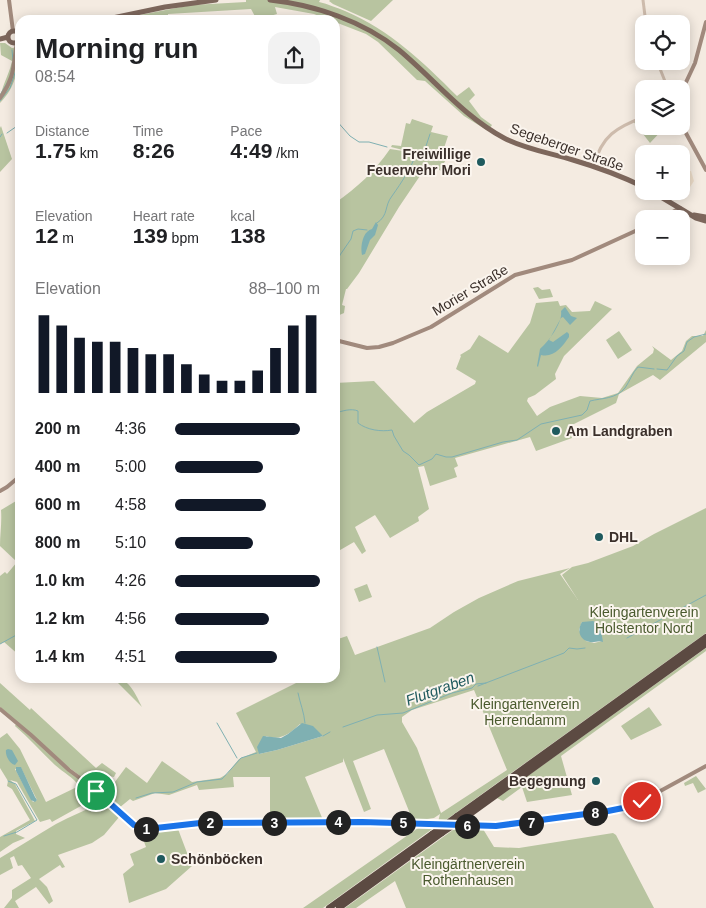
<!DOCTYPE html>
<meta charset="utf-8">
<style>
body{margin:0;font-family:Helvetica,sans-serif;background:#f2f2f2;color:#202124;height:100vh;display:flex;flex-direction:column;font-size:19px;white-space:nowrap}
*{box-sizing:border-box;margin:0}
p{font-size:16px;color:#757577}
.icon{flex:none;width:28px;height:28px;fill:none;stroke:currentColor;stroke-width:2;stroke-linecap:round;stroke-linejoin:round}
.map{position:relative;flex:1;overflow:hidden}
.sheet{position:absolute;left:15px;top:15px;width:325px;height:668px;display:flex;flex-direction:column;background:#fff;border-radius:15px;box-shadow:0 2px 12px #0003}
.sheet>*{flex:none}
.controls{position:absolute;left:635px;top:15px;display:grid;gap:10px}
.controls a{display:grid;place-items:center;width:55px;height:55px;border-radius:10px;background:#fff;box-shadow:0 2px 12px #0003;font-size:25px}
.pin{position:absolute;display:grid;place-items:center;width:42px;height:42px;color:#fff;margin:-21px;border:2px solid #fff;border-radius:50%;box-shadow:0 1px 5px #0007}
.km{position:absolute;width:25px;height:25px;margin:-12px;border-radius:50%;background:#222;color:#fff;font-size:14px;line-height:25px;text-align:center}
.round{display:grid;place-items:center;flex:none;width:52px;height:52px;border-radius:15px;background:#f2f2f2}
.overview{display:flex;align-items:center;justify-content:space-between;height:85px;padding:0 20px}
h1{font-size:28px;font-weight:700;line-height:38px}
.figures{display:grid;grid-template-columns:repeat(3,1fr);gap:8px;height:85px;padding:5px 20px}
.figures div{display:grid;align-content:center}
.figures b{font-size:21px;font-weight:700}
.figures small{font-size:14px;font-weight:400}
.figures p{font-size:14px}
.chart{height:140px;padding:10px 20px}
.chart p{display:flex;justify-content:space-between}
.chart svg{width:100%;height:90px;margin-top:5px;stroke:#111827;stroke-width:6}
ul{padding:0 20px;list-style:none;font-size:16px}
li{display:grid;grid-template-columns:80px 60px 1fr;align-items:center;height:38px}
li i{height:12px;border-radius:6px;background:#111827}
.map>svg:first-child{display:block}
.green{fill:#b8c4a0;fill-rule:evenodd}
.plaza{fill:#ecdcc8}
.water{fill:#7fb0b2}
.lines{fill:none;stroke-linecap:round;stroke-linejoin:round}
.stream{stroke:#7fb0b2;stroke-width:1}
.tertiary{stroke:#cdbbac;stroke-width:3}
.secondary{stroke:#a18a7d;stroke-width:4}
.primary{stroke:#7d675c;stroke-width:5}
.motorway{stroke:#5c4a42;stroke-width:6}
.motorway-bridge{stroke:#5c4a42;stroke-width:6}
.route-casing{stroke:#fff;stroke-width:10}
.route{stroke:#1a73e8;stroke-width:6}
.poi-dot{fill:#1f5a5e;stroke:#fbf5ee;stroke-width:2}
.labels{text-anchor:middle;stroke-width:4;stroke-linejoin:round;paint-order:stroke}
.street-label{font-size:14px;fill:#3b302b;stroke:#fbf5ee}
.poi-label{font-size:14px;font-weight:bold;fill:#3b302b;stroke:#fbf5ee;text-anchor:start}
.park-label{font-size:14px;fill:#4a5a2e;stroke:#fbf5ee}
.water-label{font-size:15px;font-style:italic;fill:#1f5a5e;stroke:#fbf5ee}
</style>
<div class="map">
<svg width="706" height="908" viewBox="0 0 706 908">
<rect width="100%" height="100%" fill="#f4ebe1"/>
<!-- green -->
<path class="green" d="M246,0H320L319,2C328,4 337,8 345,11C390,30 423,62 457,96L469,87L475,95L469,101L481,117L492,125L488,131L464,116L425,81L417,80L378,42L366,34L335,22V20H329L314,14L275,7L277,14L270,16V20H257L251,9L168,14V20H129V17L192,5L246,2Z
M330,0H393L371,21L333,4L329,1Z
M0,43H5L12,48L19,47C19,68 16,87 0,103C0,88 9,76 12,61L1,55Z
M644,117V126H662L664,128L650,143L633,121Z
M412,119L433,126L431,132L448,136L444,148L456,153L451,159L447,158L444,163L448,165L443,172L428,164L399,207L359,273L347,289H346L342,305L345,306L344,313L335,317V203C357,188 375,171 390,149L403,151L404,147L403,150L391,147L392,145L401,146L406,123L410,124Z
M1,126L12,159L0,172V128Z
M538,287L542,290L550,289L553,297L539,299L533,288Z
M558,301L560,306L566,305L572,312L590,311L595,301L612,309L564,356L555,374L556,379L535,395L528,398L527,401L537,416L550,407L580,396L602,398L618,393L637,366L653,353L654,349L652,346L671,360L682,351L686,341L692,336H703L706,330V342L660,380L653,375L619,394L616,403L568,427L572,438L536,451L530,437L455,458L458,466L454,468L457,477L430,486L424,466L418,467L429,509L418,517L419,521L390,538L375,515L355,527L366,551L362,554L354,542L335,553V383L374,381L414,423L427,412L475,384L476,381L456,369L461,356L460,355L470,349L479,335L508,353L530,323L536,303Z
M619,331L632,350L618,359L606,340Z
M20,495V656L4,642L0,644V576L5,572L7,574L17,562L0,546C0,534 2,522 1,510L16,501Z
M706,508V633L443,822H438L440,814L434,818L413,821L384,749L353,761L371,809L364,812L343,758V762L305,777L323,820H270V777H233L234,787L199,790L197,785L169,795L155,793L133,801L130,799L119,808L106,794L126,767L147,783L162,761L192,782L220,778L227,774L239,759L256,752L236,713L306,678H335V640L347,636L355,655L430,628L454,612L479,598L518,581L570,568L560,574L578,600L562,575L572,567L588,563L633,546L654,534ZM582,622L600,626L602,641L594,643L586,641L579,630ZM474,690L507,770L441,813L417,748L402,722V717L412,710ZM300,724L323,736L277,750L259,754L266,736C281,741 289,734 300,724Z
M367,584L372,597L359,602L354,589Z
M706,648V651L561,756L572,795L527,802L522,787L503,801L497,798Z
M113,678C129,677 136,695 142,707Z
M0,683L30,710L31,708L96,768L102,763L116,773L114,777C100,775 100,769 88,782L67,766L0,707Z
M649,707L662,725L631,740L621,726Z
M16,724L96,794L97,797L52,822L50,819L40,822L17,782L10,780L15,784L35,821L16,831V834L25,838L13,843L0,852V837L30,820L12,789L7,786L8,781L0,768V738L7,733L20,749L46,802L79,786C73,777 64,773 55,765C41,752 29,738 15,726ZM21,768L37,800L33,802L15,769Z
M696,776L706,789L698,793L693,783L685,786L684,783Z
M95,779H106L108,785L102,791H98L91,785Z
M101,802L120,816L104,835L92,843L58,855L65,867L62,868L60,865L39,879L47,887L53,901L49,904L36,887L15,901L19,908H4L12,898V890L31,878L22,865L18,866L14,856L10,858L13,868L0,875V858C19,847 37,835 56,824C71,816 87,810 101,802Z
M421,826L435,827L323,908H303Z
M457,827L483,829L494,847L519,848L613,833L616,835L654,908H406L395,881L356,908H345Z
M178,829L192,866L166,889L129,903L123,874L134,865L130,854L146,847L140,831L151,832Z"/>
<!-- plaza -->
<path class="plaza" d="M681,170L684,172L691,171L694,181L690,187L681,181Z"/>
<!-- water -->
<path class="water" d="M376,222L378,225L375,235L370,240L365,254L362,255C360,246 363,231 372,229Z
M565,307L571,316L577,318L570,325L563,317L561,318L549,340L553,342L567,332L569,334V337C562,347 554,358 541,355L538,367L537,366L540,349C548,342 563,323 561,311Z
M593,621L600,625L603,642C598,640 595,643 590,642C579,640 577,630 582,622Z
M302,723L313,726L323,736L277,750L259,754L257,747L263,736L281,738L288,734Z
M8,749L12,750L18,761L15,765C10,764 5,756 6,750Z
M16,767H21L35,797L37,800L35,802L31,800L16,771Z"/>
<g class="lines">
<!-- stream -->
<path class="stream" d="M12,50L13,60
M0,95L7,83
M0,101L10,88L17,67
M335,119L350,136L359,142H369L387,147
M7,133L20,124
M0,137L2,134
M377,223C389,215 384,206 392,196C402,182 411,168 417,152H424L430,134
M335,269L340,255L351,239L353,231L358,229L367,230
M657,369L667,370L677,356L684,351L687,342L694,337L706,334
M335,413C343,411 351,408 358,411V423C367,430 381,432 392,430L394,436L403,451L409,455L419,465L432,459L436,454L446,457H452L503,442L517,440L541,424L582,415L587,410L590,401C602,398 616,399 625,388C630,381 632,373 638,367L654,369
M627,638L706,595
M0,644L20,633
M377,647L385,682
M478,686L564,653L569,648L577,649L585,648
M298,693C300,703 304,712 305,723
M217,723L237,758
M343,727L377,715L403,713L452,693L472,688L476,684L486,683
M323,736L330,732
M136,798L152,793L173,792L197,782L222,779L241,758L257,753
M4,836L17,832L37,820L16,784L8,781"/>
<!-- tertiary -->
<path class="tertiary" d="M643,0L646,24
M657,61L668,89
M594,166C601,136 617,127 644,117"/>
<!-- secondary -->
<path class="secondary" d="M9,0L13,31
M681,93L695,63L706,22
M0,98C15,78 13,65 17,42
M681,124L706,170
M660,219L680,208
M335,340L367,348L379,347L393,343L431,327L515,275L572,260L644,227
M0,491L7,487L20,476
M0,709L31,735L69,770L88,784L129,821L141,829H152L200,823L349,822L443,824
M455,825H511L615,810L642,801L706,766"/>
<!-- primary -->
<path class="primary" d="M270,0C315,5 363,21 399,50C434,79 463,116 504,138C525,149 550,153 573,160C597,167 621,176 644,187
M103,20L165,7L216,0
M8 37a6 6 0 1 1 12 0a6 6 0 1 1-12 0Z
M0,39L8,37
M651,191L696,218L706,221
M694,215L706,217"/>
<!-- motorway -->
<path class="motorway" d="M457,816L706,637
M466,817L706,644
M329,908L432,834
M339,908L442,833"/>
<!-- motorway-bridge -->
<path class="motorway-bridge" d="M442,833L466,817
M432,834L457,816"/>
</g>
<g class="lines">
<!-- route casing -->
<g class="route-casing">
<path id="route" d="M96,791L134,825L147,829L200,823L362,822L496,826L608,811L628,807L642,801"/>
</g>
<!-- route -->
<use href="#route" class="route"/>
</g>
<!-- markers -->
<g class="poi-dot">
<circle cx="481" cy="162" r="5"/>
<circle cx="556" cy="431" r="5"/>
<circle cx="599" cy="537" r="5"/>
<circle cx="596" cy="781" r="5"/>
<circle cx="161" cy="859" r="5"/>
</g>
<g class="labels">
<!-- street labels -->
<g class="street-label">
<text transform="translate(567 147) rotate(19)" y="5">Segeberger Straße</text>
<text transform="translate(470 290) rotate(-31)" y="5">Morier Straße</text>
</g>
<!-- poi labels -->
<g class="poi-label">
<text x="471" y="159" text-anchor="end">Freiwillige<tspan x="471" dy="16">Feuerwehr Mori</tspan></text>
<text x="566" y="436">Am Landgraben</text>
<text x="609" y="542">DHL</text>
<text x="586" y="786" text-anchor="end">Begegnung</text>
<text x="171" y="864">Schönböcken</text>
</g>
<!-- park labels -->
<g class="park-label">
<text x="644" y="617">Kleingartenverein<tspan x="644" dy="16">Holstentor Nord</tspan></text>
<text x="525" y="709">Kleingartenverein<tspan x="525" dy="16">Herrendamm</tspan></text>
<text x="468" y="869">Kleingärtnerverein<tspan x="468" dy="16">Rothenhausen</tspan></text>
</g>
<!-- water labels -->
<g class="water-label">
<text transform="translate(440 689) rotate(-20)" y="5">Flutgraben</text>
</g>
</g>
</svg>
<div class="controls">
<a><svg class="icon" aria-label="locate" viewBox="0 0 24 24"><circle cx="12" cy="12" r="6"/><path d="M12 2v4M12 18v4M2 12h4M18 12h4"/></svg></a>
<a><svg class="icon" aria-label="layers" viewBox="0 0 24 24"><path d="M12 4l9 5-9 5-9-5zM3 14l9 5 9-5"/></svg></a>
<a>+</a>
<a>−</a>
</div>
<div class="pin" style="left:96px;top:791px;background:#1e9e55"><svg class="icon" aria-label="arrive" viewBox="0 0 24 24"><path d="M6 21V4h12l-3 4 3 4H6"/></svg></div>
<div class="pin" style="left:642px;top:801px;background:#d93025"><svg class="icon" aria-label="check" viewBox="0 0 24 24"><path d="M5 12l5 5 9-10"/></svg></div>
<b class="km" style="left:146px;top:829px">1</b>
<b class="km" style="left:210px;top:823px">2</b>
<b class="km" style="left:274px;top:823px">3</b>
<b class="km" style="left:338px;top:822px">4</b>
<b class="km" style="left:403px;top:823px">5</b>
<b class="km" style="left:467px;top:826px">6</b>
<b class="km" style="left:531px;top:823px">7</b>
<b class="km" style="left:595px;top:813px">8</b>
<section class="sheet">
<div class="overview"><div><h1>Morning run</h1><p>08:54</p></div><a class="round"><svg class="icon" aria-label="share" viewBox="0 0 24 24"><path d="M12 15V3M7 8l5-5 5 5M5 13v7h14v-7"/></svg></a></div>
<div class="figures">
<div><p>Distance</p><b>1.75<small> km</small></b></div>
<div><p>Time</p><b>8:26</b></div>
<div><p>Pace</p><b>4:49<small> /km</small></b></div>
</div>
<div class="figures">
<div><p>Elevation</p><b>12<small> m</small></b></div>
<div><p>Heart rate</p><b>139<small> bpm</small></b></div>
<div><p>kcal</p><b>138</b></div>
</div>
<div class="chart"><p><span>Elevation</span>88–100 m</p>
<svg viewBox="0 0 160 44" preserveAspectRatio="none"><path d="M5 44V6M15 44V11M25 44V17M35 44V19M45 44V19M55 44V22M65 44V25M75 44V25M85 44V30M95 44V35M105 44V38M115 44V38M125 44V33M135 44V22M145 44V11M155 44V6"/></svg>
</div>
<ul>
<li><b>200 m</b>4:36<i style="width:86%"></i></li>
<li><b>400 m</b>5:00<i style="width:61%"></i></li>
<li><b>600 m</b>4:58<i style="width:63%"></i></li>
<li><b>800 m</b>5:10<i style="width:54%"></i></li>
<li><b>1.0 km</b>4:26<i style="width:100%"></i></li>
<li><b>1.2 km</b>4:56<i style="width:65%"></i></li>
<li><b>1.4 km</b>4:51<i style="width:70%"></i></li>
</ul>
</section>
</div>
